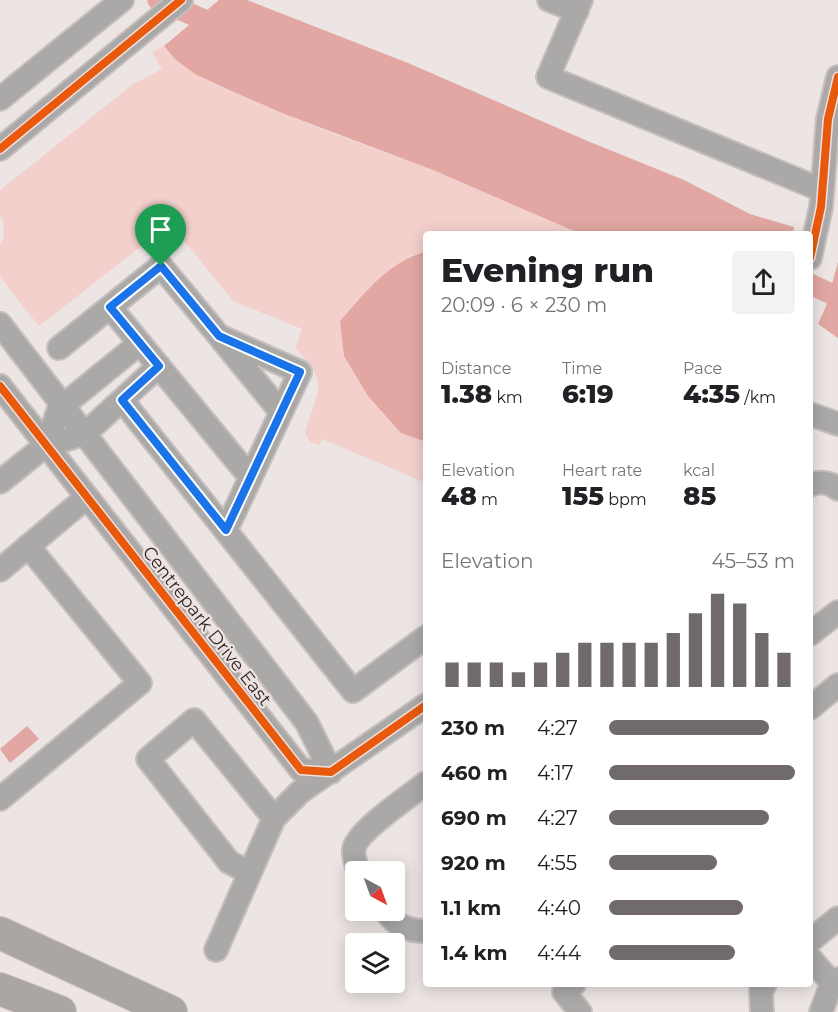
<!DOCTYPE html>
<meta charset="utf-8">
<style>
body{margin:0;font-family:Montserrat,sans-serif;background:#f2f2f2;color:#202124;height:100vh;display:flex;flex-direction:column;font-size:22px;white-space:nowrap}
*{box-sizing:border-box;margin:0}
p{font-size:20px;color:#757577}
.icon{flex:none;width:33px;height:33px;fill:none;stroke:currentColor;stroke-width:2;stroke-linecap:round;stroke-linejoin:round}
.map{position:relative;flex:1;overflow:hidden}
.drawer{position:absolute;left:423px;top:231px;width:390px;height:756px;display:flex;flex-direction:column;background:#fff;border-radius:6px;box-shadow:0 3px 15px #0003}
.drawer>*{flex:none}
.needle{width:39px;rotate:139deg}
.buttons{position:absolute;left:345px;top:861px;display:grid;gap:12px}
.buttons a{display:grid;place-items:center;width:60px;height:60px;border-radius:6px;background:#fff;box-shadow:0 3px 15px #0003;font-size:30px}
.pin{position:absolute;display:grid;place-items:center;width:51px;height:51px;color:#fff;margin:-62px -26px;border-radius:50% 50% 50% 0;rotate:-45deg;box-shadow:0 0 6px #0007}
.pin .icon{rotate:45deg}
.round{display:grid;place-items:center;flex:none;width:63px;height:63px;border-radius:6px;background:#f2f2f2}
.head{display:flex;align-items:center;justify-content:space-between;height:102px;padding:0 18px}
h1{font-size:33px;font-weight:800;line-height:45px}
.metrics{display:grid;grid-template-columns:repeat(3,1fr);gap:9px;height:102px;padding:6px 18px}
.metrics div{display:grid;align-content:center}
.metrics b{font-size:26px;font-weight:800}
.metrics small{font-size:16px;font-weight:400}
.metrics p{font-size:16px}
.chart{height:168px;padding:12px 18px}
.chart p{display:flex;justify-content:space-between}
.chart svg{width:100%;height:108px;margin-top:6px;stroke:#706b6a;stroke-width:6}
ul{padding:0 18px;list-style:none;font-size:20px}
li{display:grid;grid-template-columns:96px 72px 1fr;align-items:center;height:45px}
li i{height:15px;border-radius:8px;background:#706b6a}
.map>svg:first-child{display:block}
.green{fill:#f3d0cc}
.water{fill:#e2a7a2}
.lines{fill:none;stroke-linecap:round;stroke-linejoin:round}
.canal{stroke:#e2a7a2;stroke-width:21}
.minor-casing{stroke:#c5c0bf;stroke-width:26}
.highway-casing{stroke:#c5c0bf;stroke-width:34}
.minor{stroke:#aba9a8;stroke-width:22}
.highway{stroke:#aba5a4;stroke-width:32}
.cycleway-casing{stroke:#efe2e1;stroke-width:11}
.cycleway{stroke:#e8590c;stroke-width:8}
.route-casing{stroke:#fff;stroke-width:12}
.route{stroke:#1a73e8;stroke-width:8}
.labels{text-anchor:middle;stroke-width:4.5;stroke-linejoin:round;paint-order:stroke}
.street-label{font-size:18px;fill:#2e2929;stroke:#efe2e1}
</style>
<div class="map">
<svg width="838" height="1012" viewBox="0 0 838 1012">
<rect width="100%" height="100%" fill="#ece5e4"/>
<!-- green -->
<path class="green" d="M164,46C188,75 222,87 256,102C313,127 372,147 430,169C481,189 531,212 581,234H426V251L408,257L401,433L426,442V483L322,439L319,445L310,442L305,433C316,392 332,383 295,348L302,329L233,301L181,237L163,250L152,238L39,326L0,277V245L4,236L3,221L0,216V190L132,85L162,69L152,52Z"/>
<!-- water -->
<path class="water" d="M219,0H247L408,63L590,142L684,180L750,214L794,227L793,234H581L433,170L282,113L229,90L195,74L176,60L164,46Z
M426,251V442L401,433L368,396L344,356L340,321C368,290 385,265 426,251Z
M838,262V338L818,324L826,306Z
M27,726L39,739L10,763L0,749Z"/>
<g class="lines">
<!-- canal -->
<path class="canal" d="M158,0L223,28
M810,284L838,297"/>
<!-- minor casing -->
<g class="minor-casing">
<path id="minor" d="M549,0L577,11
M581,0L548,77L822,190
M0,99L122,0
M0,149L181,0
M810,258L821,207L828,119L838,77
M110,307L250,477
M0,324L307,723L331,772
M222,340L281,412
M59,348L161,266L219,336L300,372L226,530
M0,386L301,770L331,772
M122,400L353,691L426,637
M810,414L838,424
M46,445L59,409L140,343
M0,482L46,445L78,436L89,430L159,366
M810,485C819,481 830,482 838,489
M0,570L87,497
M810,634L838,612
M810,708L838,685
M0,799L140,683L28,546
M359,872C356,865 353,856 354,849C356,832 411,795 426,783
M250,873L229,862L148,759L194,720L274,818
M385,910C396,926 407,931 426,931
M810,941L838,918
M216,950L274,818L300,792L426,705
M810,958L832,983
M574,984L564,992L580,1012
M762,1012L761,991L765,984
M821,1012L832,983L838,979"/>
</g>
<!-- highway casing -->
<g class="highway-casing">
<path id="highway" d="M0,933L171,1012
M0,989L60,1012"/>
</g>
<!-- minor -->
<use href="#minor" class="minor"/>
<!-- highway -->
<use href="#highway" class="highway"/>
<!-- cycleway casing -->
<g class="cycleway-casing">
<path id="cycleway" d="M0,149L181,0
M810,258L821,207L828,119L838,77
M0,386L301,770L331,772L426,705"/>
</g>
<!-- cycleway -->
<use href="#cycleway" class="cycleway"/>
</g>
<g class="lines">
<!-- route casing -->
<g class="route-casing">
<path id="route" d="M161,266L219,336L300,372L226,530L122,400L159,366L110,307Z"/>
</g>
<!-- route -->
<use href="#route" class="route"/>
</g>
<g class="labels">
<!-- street labels -->
<g class="street-label">
<text transform="translate(207 626) rotate(52)" y="6">Centrepark Drive East</text>
</g>
</g>
</svg>
<div class="buttons">
<a><svg class="needle" viewBox="-14 -14 28 28"><path d="M0-13l5 13h-10z" fill="#e53935"/><path d="M0 13l5-13h-10z" fill="#757577"/></svg></a>
<a><svg class="icon" aria-label="layers" viewBox="0 0 24 24"><path d="M12 4l9 5-9 5-9-5zM3 14l9 5 9-5"/></svg></a>
</div>
<div class="pin" style="left:161px;top:266px;background:#1e9e55"><svg class="icon" aria-label="arrive" viewBox="0 0 24 24"><path d="M6 21V4h12l-3 4 3 4H6"/></svg></div>
<section class="drawer">
<div class="head"><div><h1>Evening run</h1><p>20:09 · 6 × 230 m</p></div><a class="round"><svg class="icon" aria-label="share" viewBox="0 0 24 24"><path d="M12 15V3M7 8l5-5 5 5M5 13v7h14v-7"/></svg></a></div>
<div class="metrics">
<div><p>Distance</p><b>1.38<small> km</small></b></div>
<div><p>Time</p><b>6:19</b></div>
<div><p>Pace</p><b>4:35<small> /km</small></b></div>
</div>
<div class="metrics">
<div><p>Elevation</p><b>48<small> m</small></b></div>
<div><p>Heart rate</p><b>155<small> bpm</small></b></div>
<div><p>kcal</p><b>85</b></div>
</div>
<div class="chart"><p><span>Elevation</span>45–53 m</p>
<svg viewBox="0 0 160 44" preserveAspectRatio="none"><path d="M5 44V34M15 44V34M25 44V34M35 44V38M45 44V34M55 44V30M65 44V26M75 44V26M85 44V26M95 44V26M105 44V22M115 44V14M125 44V6M135 44V10M145 44V22M155 44V30"/></svg>
</div>
<ul>
<li><b>230 m</b>4:27<i style="width:86%"></i></li>
<li><b>460 m</b>4:17<i style="width:100%"></i></li>
<li><b>690 m</b>4:27<i style="width:86%"></i></li>
<li><b>920 m</b>4:55<i style="width:58%"></i></li>
<li><b>1.1 km</b>4:40<i style="width:72%"></i></li>
<li><b>1.4 km</b>4:44<i style="width:68%"></i></li>
</ul>
</section>
</div>
